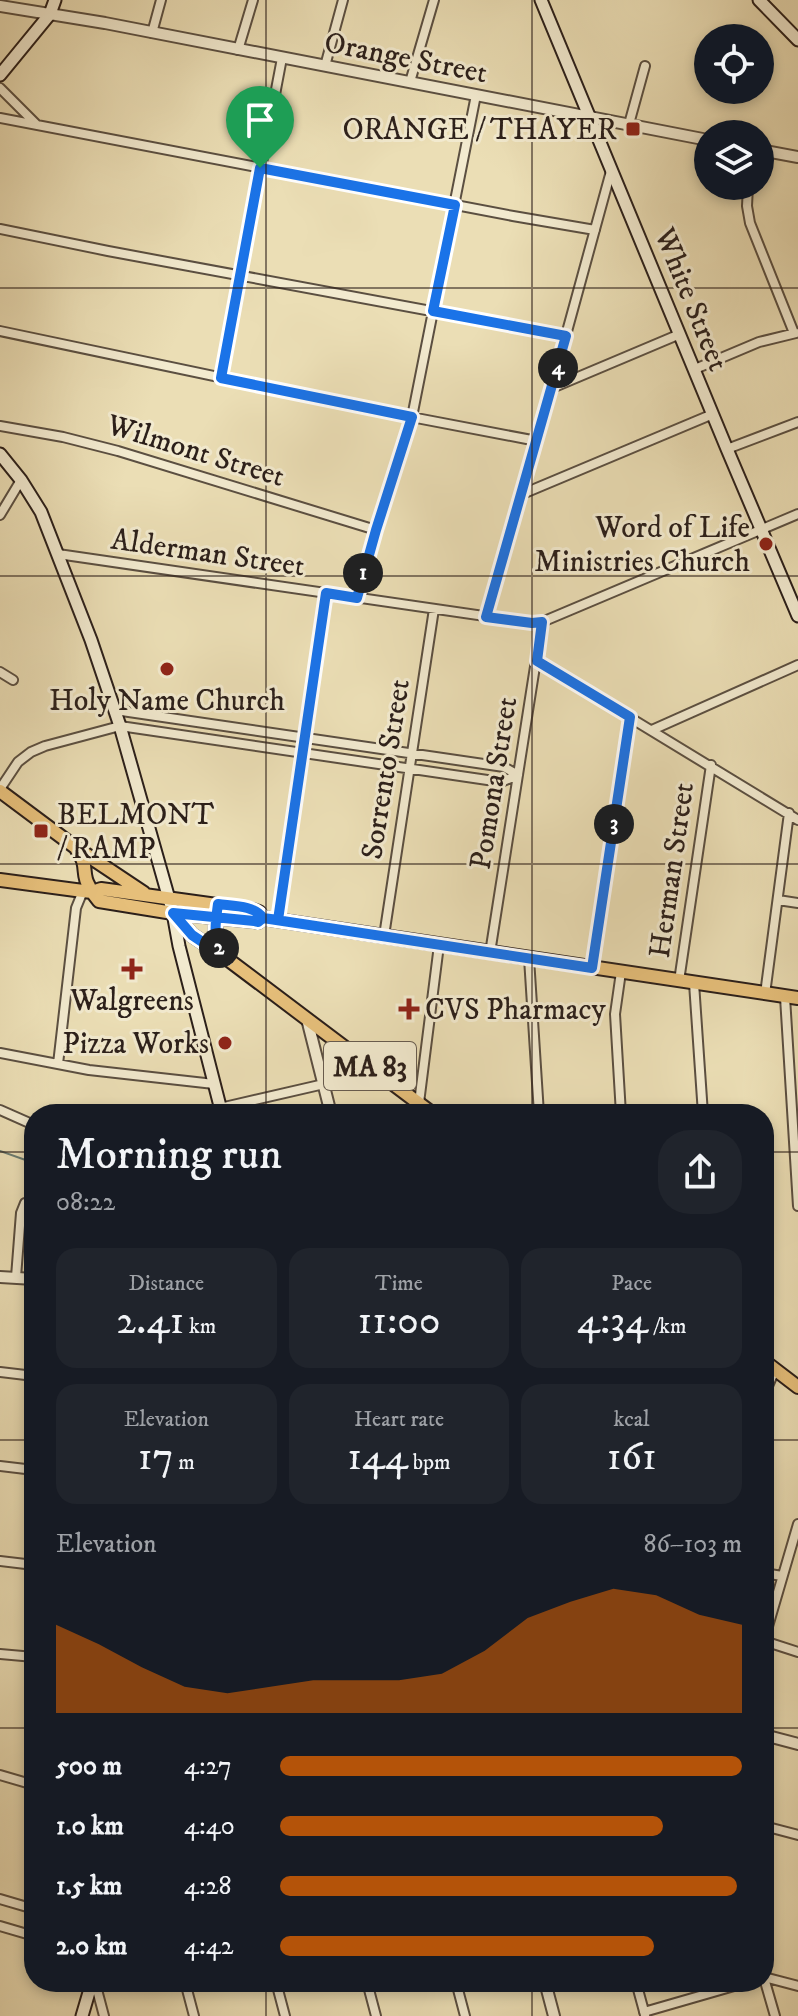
<!DOCTYPE html>
<meta charset="utf-8">
<style>
body{margin:0;font-family:"IM FELL DW Pica",serif;background:#20242c;color:#f1f3f6;height:100vh;display:flex;flex-direction:column;font-size:30px;white-space:nowrap}
*{box-sizing:border-box;margin:0}
p{font-size:26px;color:#9ea1a6}
.icon{flex:none;width:44px;height:44px;fill:none;stroke:currentColor;stroke-width:2;stroke-linecap:round;stroke-linejoin:round}
.map{position:relative;flex:1;overflow:hidden}
.sheet{position:absolute;left:24px;top:1104px;width:750px;height:888px;display:flex;flex-direction:column;background:#171b24;border-radius:32px;box-shadow:0 4px 12px #0003}
.sheet>*{flex:none}
.tools{position:absolute;left:694px;top:24px;display:grid;gap:16px}
.tools a{display:grid;place-items:center;width:80px;height:80px;border-radius:50%;background:#171b24;box-shadow:0 4px 12px #0003;font-size:40px}
.pin{position:absolute;display:grid;place-items:center;width:68px;height:68px;color:#fff;margin:-82px -34px;border-radius:50% 50% 50% 0;rotate:-45deg;box-shadow:0 0 8px #0007}
.pin .icon{rotate:45deg}
.km{position:absolute;width:40px;height:40px;margin:-20px;border-radius:50%;background:#222;color:#fff;font-size:22px;line-height:40px;text-align:center}
.round{display:grid;place-items:center;flex:none;width:84px;height:84px;border-radius:32px;background:#20242c}
.head{display:flex;align-items:center;justify-content:space-between;height:136px;padding:0 32px}
h1{font-size:44px;font-weight:600;line-height:60px}
.stats{display:grid;grid-template-columns:repeat(3,1fr);gap:12px;height:136px;padding:8px 32px}
.stats div{display:grid;align-content:center;border-radius:20px;background:#20242c;text-align:center}
.stats b{font-size:40px;font-weight:600}
.stats small{font-size:22px;font-weight:400}
.stats p{font-size:22px}
.chart{height:224px;padding:16px 32px}
.chart p{display:flex;justify-content:space-between}
.chart svg{width:100%;height:144px;margin-top:8px;fill:#b45309;opacity:.7}
ul{padding:0 32px;list-style:none;font-size:26px}
li{display:grid;grid-template-columns:128px 96px 1fr;align-items:center;height:60px}
li i{height:20px;border-radius:10px;background:#b45309}
.map>svg:first-child{display:block}
.lines{fill:none;stroke-linecap:round;stroke-linejoin:round}
.stream{stroke:#6c7d72;stroke-width:2}
.minor-casing{stroke:#5b4f41;stroke-width:12}
.tertiary-casing{stroke:#5b4f41;stroke-width:14}
.secondary-casing{stroke:#2b1f1a;stroke-width:15}
.primary-casing{stroke:#2b1f1a;stroke-width:16}
.minor{stroke:#f2eacf;stroke-width:8}
.tertiary{stroke:#f2eacf;stroke-width:10}
.secondary{stroke:#f2eacf;stroke-width:11}
.primary{stroke:#e6bf7a;stroke-width:12}
.route-casing{stroke:#fff;stroke-width:16}
.route{stroke:#1a73e8;stroke-width:10}
.grid{fill:none;stroke:#2b1f1a;stroke-width:2;stroke-opacity:0.55}
.poi-dot{fill:#8f2418;stroke:#f2eacf;stroke-width:3}
.labels{text-anchor:middle;stroke-width:6;stroke-linejoin:round;paint-order:stroke}
.shield{fill:#f2eacf;stroke:#675c50;stroke-width:2}
.shield-label{font-size:28px;font-weight:bold;fill:#2b1f1a}
.street-label{font-size:30px;fill:#2b1f1a;stroke:#f2eacf}
.poi-label{font-size:30px;fill:#2b1f1a;stroke:#f2eacf;text-anchor:end}
</style>
<div class="map">
<svg width="798" height="2016" viewBox="0 0 798 2016">
<rect width="100%" height="100%" fill="#ebdeb5"/>
<filter id="stains"><feTurbulence type="fractalNoise" baseFrequency=".0025" numOctaves="4"/><feColorMatrix values="0 0 0 0 .2 0 0 0 0 .09 0 0 0 0 .02 0 0 0 .5 -.17"/></filter>
<radialGradient id="worn" r=".72"><stop offset=".6" stop-color="#630" stop-opacity="0"/><stop offset="1" stop-color="#630" stop-opacity=".3"/></radialGradient>
<g class="lines">
<!-- stream -->
<path class="stream" d="M0,1151L34,1163"/>
<!-- minor casing -->
<g class="minor-casing">
<path id="minor" d="M152,33L161,0
M238,50L253,0
M325,66L343,0
M410,82L434,0
M0,88L36,124
M0,118L513,216L595,230
M629,124L645,66
M748,186L747,206L750,223L794,333
M0,229L108,251L566,336
M0,331L385,412L537,441
M695,369L759,342L796,333
M221,378L282,58
M552,388L680,334
M0,426L63,437L118,451L376,530
M727,449L798,422
M520,495L713,414
M0,515L21,480
M58,554L532,623L542,622L798,514
M357,598L376,530L412,417L476,95
M486,617L543,419L611,171
M537,661L798,820
M0,672L13,680
M115,710L504,767L518,775
M652,730L798,665
M0,789L18,762L31,752L45,746L120,726L501,782L518,775
M778,900L798,903
M278,920L326,593
M384,936L434,609
M490,953L542,622
M529,958L539,1114
M592,968L630,717
M679,981L711,765
M694,983L703,1114
M765,994L789,813
M785,997L798,1206
M0,1053L89,1070L214,1084
M58,1064L76,908L83,891
M419,1103L439,945
M220,1108L324,1084
M0,1110L34,1125
M621,1114L615,1014L621,972
M16,1277L21,1213L25,1203L34,1202
M0,1372L34,1376
M764,1395L775,1370
M0,1466L34,1470
M0,1561L34,1565
M764,1573L782,1576
M764,1640L798,1524
M764,1641L798,1652
M0,1654L34,1657
M0,1775L34,1785
M764,1826L798,1835
M0,1899L34,1909
M0,1926L34,1936
M764,1977L798,1986
M764,1978L775,2016
M95,1982L104,2016
M185,1982L194,2016
M276,1982L285,2016
M367,1982L376,2016
M456,1982L465,2016
M636,1982L645,2015
M644,2012L748,1982"/>
</g>
<!-- tertiary casing -->
<g class="tertiary-casing">
<path id="tertiary" d="M0,6L105,23L708,140
M760,150L798,157
M307,1019L331,1114
M0,1277L34,1279
M764,1735L798,1744
M545,1982L554,2016"/>
</g>
<!-- secondary casing -->
<g class="secondary-casing">
<path id="secondary" d="M541,0L727,449L798,616
M759,0L798,40
M0,75L50,14L55,0
M0,454L21,480L41,512L91,640L120,726L173,913L179,946L222,1114
M82,2016L92,1982"/>
</g>
<!-- primary casing -->
<g class="primary-casing">
<path id="primary" d="M0,791L75,847L144,893
M77,850C89,865 81,874 89,886
M0,880L83,891L92,892L101,889L253,910L259,912L263,918
M92,892L99,901L173,913L254,921L258,922L263,918L798,998
M217,911C215,928 214,940 224,954
M173,913L192,935L226,958L433,1114
M764,1361L798,1387"/>
</g>
<!-- minor -->
<use href="#minor" class="minor"/>
<!-- tertiary -->
<use href="#tertiary" class="tertiary"/>
<!-- secondary -->
<use href="#secondary" class="secondary"/>
<!-- primary -->
<use href="#primary" class="primary"/>
</g>
<g class="lines">
<!-- route casing -->
<g class="route-casing">
<path id="route" d="M260,168L221,378L412,417L376,530L357,598L326,593L278,920L263,918L258,922L254,921L173,913L192,935L226,958C212,938 215,927 218,904C232,906 254,905 263,918L592,968L630,717L537,661L542,622L532,623L486,617L566,336L433,311L455,205L260,168"/>
</g>
<!-- route -->
<use href="#route" class="route"/>
</g>
<!-- grid -->
<path class="grid" d="M266,0V1114M532,0V1114M0,288H798M0,576H798M0,864H798M0,1152H34M764,1152H798M0,1440H34M764,1440H798M0,1728H34M764,1728H798M266,1982V2016M532,1982V2016"/>
<!-- markers -->
<g class="poi-dot">
<rect x="625" y="121" width="16" height="16" rx="4"/>
<circle cx="766" cy="544" r="8"/>
<circle cx="167" cy="669" r="8"/>
<rect x="33" y="823" width="16" height="16" rx="4"/>
<path d="M128 957h8v8h8v8h-8v8h-8v-8h-8v-8h8z"/>
<path d="M405 997h8v8h8v8h-8v8h-8v-8h-8v-8h8z"/>
<circle cx="225" cy="1043" r="8"/>
</g>
<g class="labels">
<!-- shield labels -->
<rect class="shield" x="324" y="1042" width="92" height="48" rx="6"/>
<g class="shield-label">
<text x="370" y="1076">MA 83</text>
</g>
<!-- street labels -->
<g class="street-label">
<text transform="translate(406 57) rotate(11)" y="10">Orange Street</text>
<text transform="translate(692 299) rotate(68)" y="10">White Street</text>
<text transform="translate(196 450) rotate(17)" y="10">Wilmont Street</text>
<text transform="translate(208 552) rotate(8)" y="10">Alderman Street</text>
<text transform="translate(385 769) rotate(-81)" y="10">Sorrento Street</text>
<text transform="translate(493 783) rotate(-81)" y="10">Pomona Street</text>
<text transform="translate(671 870) rotate(-82)" y="10">Herman Street</text>
</g>
<!-- poi labels -->
<g class="poi-label">
<text x="617" y="139">ORANGE / THAYER</text>
<text x="750" y="537">Word of Life<tspan x="750" dy="34">Ministries Church</tspan></text>
<text x="167" y="710" text-anchor="middle">Holy Name Church</text>
<text x="57" y="824" text-anchor="start">BELMONT<tspan x="57" dy="34">/ RAMP</tspan></text>
<text x="132" y="1010" text-anchor="middle">Walgreens</text>
<text x="425" y="1019" text-anchor="start">CVS Pharmacy</text>
<text x="209" y="1053">Pizza Works</text>
</g>
</g>
<rect width="100%" height="100%" filter="url(#stains)"/>
<rect width="100%" height="100%" fill="url(#worn)"/>
</svg>
<div class="tools">
<a><svg class="icon" aria-label="locate" viewBox="0 0 24 24"><circle cx="12" cy="12" r="6"/><path d="M12 2v4M12 18v4M2 12h4M18 12h4"/></svg></a>
<a><svg class="icon" aria-label="layers" viewBox="0 0 24 24"><path d="M12 4l9 5-9 5-9-5zM3 14l9 5 9-5"/></svg></a>
</div>
<div class="pin" style="left:260px;top:168px;background:#1e9e55"><svg class="icon" aria-label="arrive" viewBox="0 0 24 24"><path d="M6 21V4h12l-3 4 3 4H6"/></svg></div>
<b class="km" style="left:363px;top:573px">1</b>
<b class="km" style="left:219px;top:948px">2</b>
<b class="km" style="left:614px;top:824px">3</b>
<b class="km" style="left:558px;top:368px">4</b>
<section class="sheet">
<div class="head"><div><h1>Morning run</h1><p>08:22</p></div><a class="round"><svg class="icon" aria-label="share" viewBox="0 0 24 24"><path d="M12 15V3M7 8l5-5 5 5M5 13v7h14v-7"/></svg></a></div>
<div class="stats">
<div><p>Distance</p><b>2.41<small> km</small></b></div>
<div><p>Time</p><b>11:00</b></div>
<div><p>Pace</p><b>4:34<small> /km</small></b></div>
</div>
<div class="stats">
<div><p>Elevation</p><b>17<small> m</small></b></div>
<div><p>Heart rate</p><b>144<small> bpm</small></b></div>
<div><p>kcal</p><b>161</b></div>
</div>
<div class="chart"><p><span>Elevation</span>86–103 m</p>
<svg viewBox="0 0 160 44" preserveAspectRatio="none"><path d="M0 44V17L10 23L20 30L30 36L40 38L50 36L60 34L70 34L80 34L90 32L100 25L110 15L120 10L130 6L140 8L150 14L160 17V44z"/></svg>
</div>
<ul>
<li><b>500 m</b>4:27<i style="width:100%"></i></li>
<li><b>1.0 km</b>4:40<i style="width:83%"></i></li>
<li><b>1.5 km</b>4:28<i style="width:99%"></i></li>
<li><b>2.0 km</b>4:42<i style="width:81%"></i></li>
</ul>
</section>
</div>
